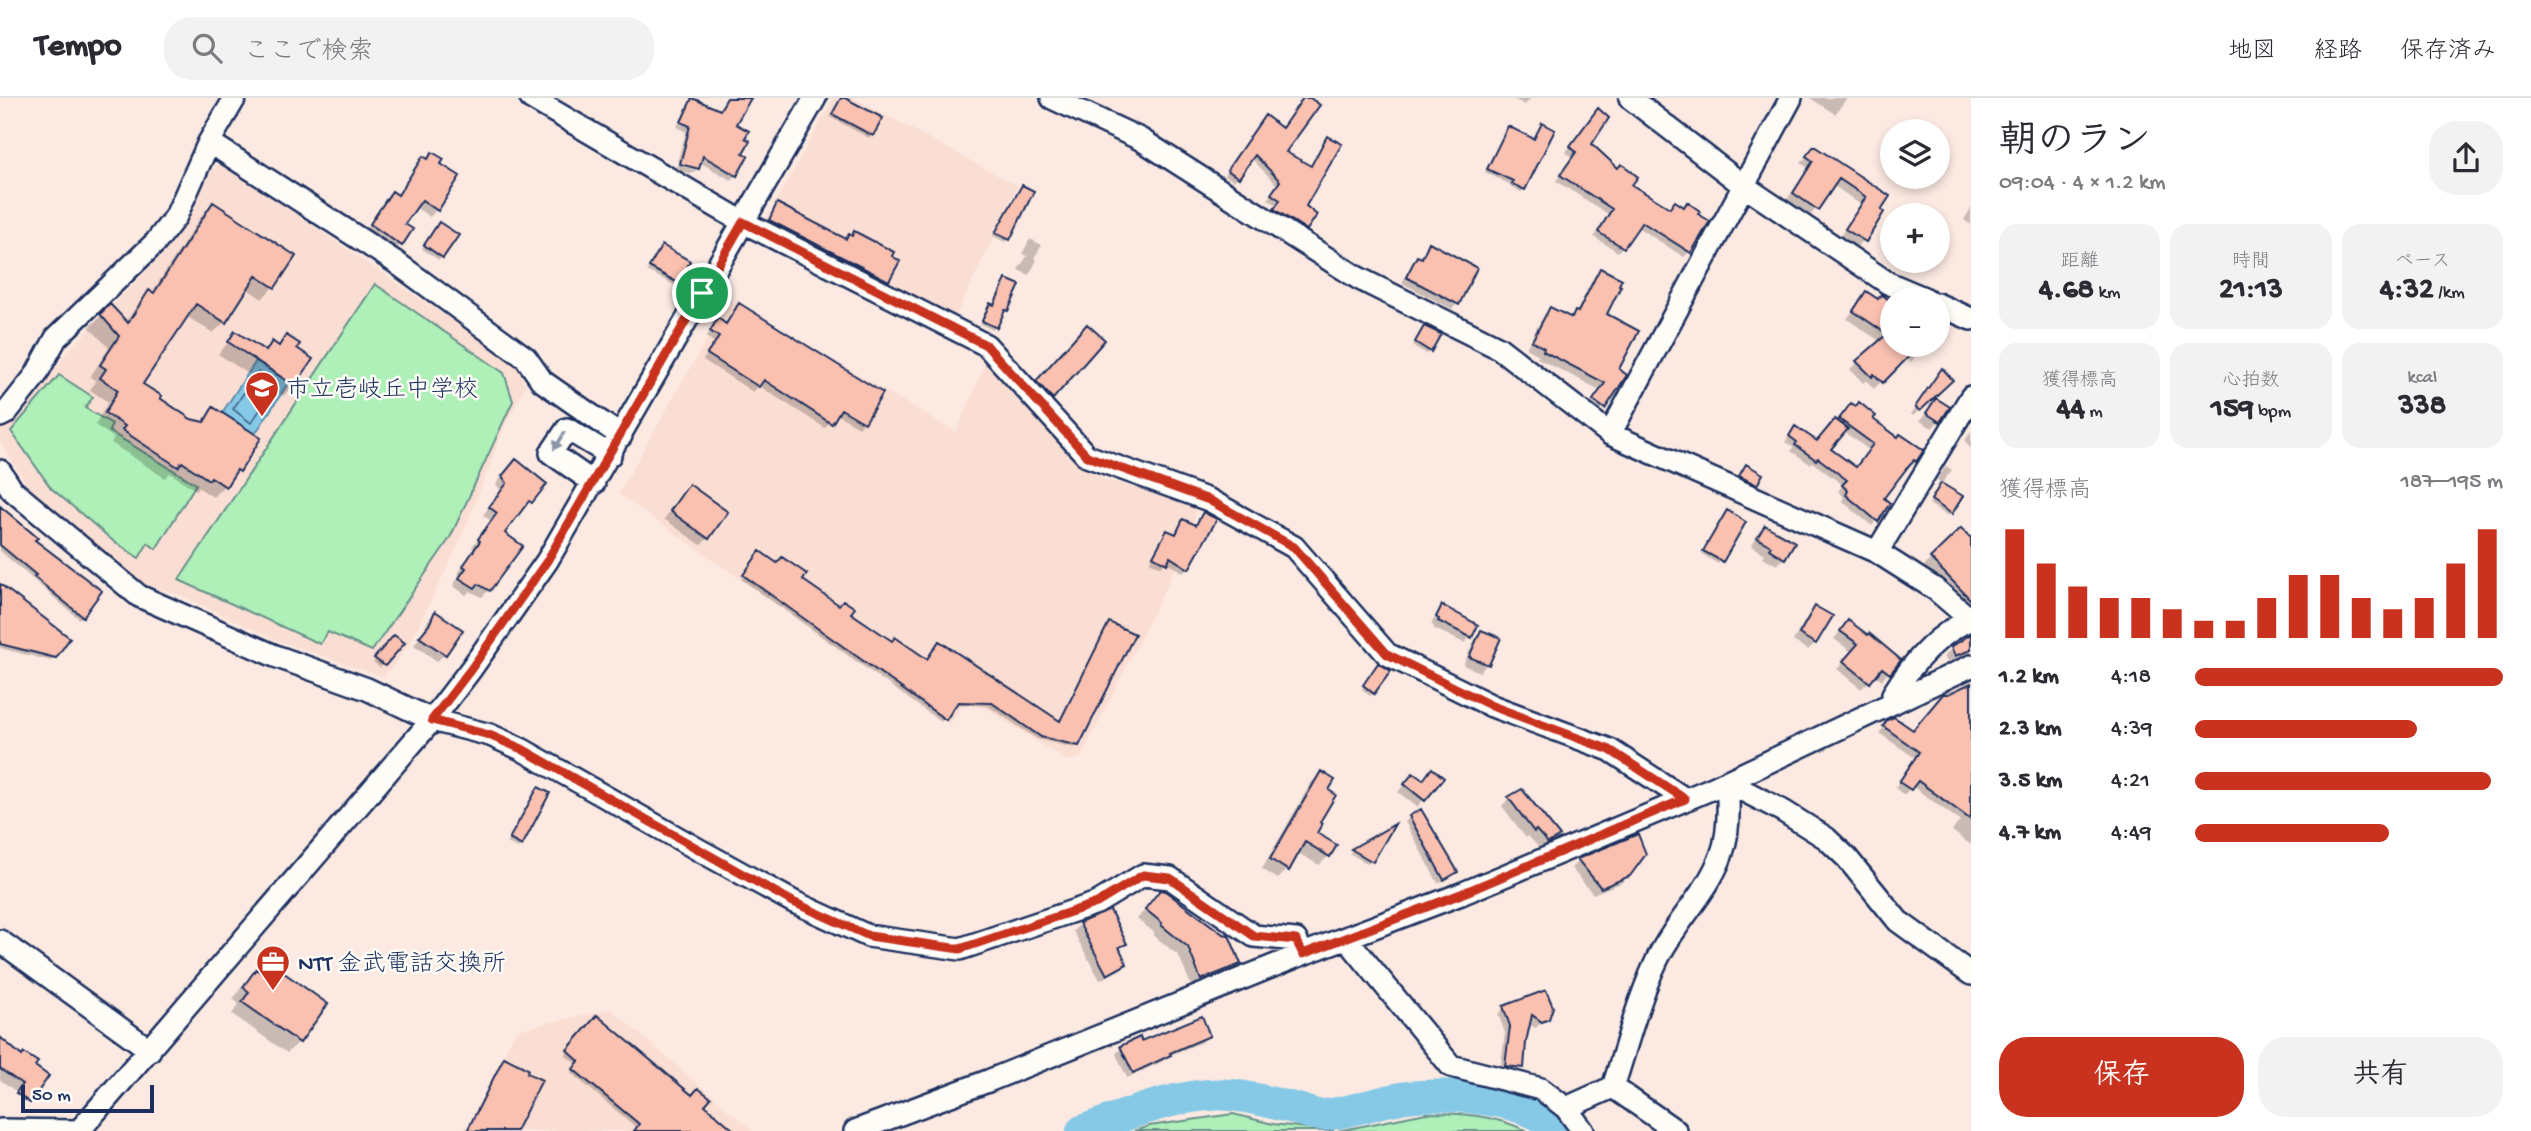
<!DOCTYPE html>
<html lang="ja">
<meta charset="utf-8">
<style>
body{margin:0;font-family:"Gochi Hand","Klee One",sans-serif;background:#f2f2f3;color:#2b2b33;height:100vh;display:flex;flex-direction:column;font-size:26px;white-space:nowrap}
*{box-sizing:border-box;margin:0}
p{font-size:23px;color:#7c7c81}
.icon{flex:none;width:38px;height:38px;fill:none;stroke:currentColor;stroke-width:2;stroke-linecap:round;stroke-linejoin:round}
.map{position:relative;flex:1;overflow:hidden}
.sheet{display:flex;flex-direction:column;background:#fff;width:560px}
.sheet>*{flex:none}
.tools{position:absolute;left:1880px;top:21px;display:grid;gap:14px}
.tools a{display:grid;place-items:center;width:70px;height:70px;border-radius:50%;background:#fff;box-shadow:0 4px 10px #0003;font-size:35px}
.scale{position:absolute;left:21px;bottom:18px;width:133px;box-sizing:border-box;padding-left:7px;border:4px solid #1b2f5e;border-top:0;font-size:19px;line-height:24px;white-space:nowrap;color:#1b2f5e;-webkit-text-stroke:5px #fdfcf7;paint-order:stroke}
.pin{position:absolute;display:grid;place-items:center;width:60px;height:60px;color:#fff;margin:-30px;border:4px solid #fff;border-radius:50%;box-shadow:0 2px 7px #0007}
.round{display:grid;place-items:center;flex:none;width:74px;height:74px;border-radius:28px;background:#f2f2f3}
.headline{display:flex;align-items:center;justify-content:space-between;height:119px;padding:0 28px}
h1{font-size:38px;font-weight:800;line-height:52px}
.stats{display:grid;grid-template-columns:repeat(3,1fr);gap:10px;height:119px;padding:7px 28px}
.stats div{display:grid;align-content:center;border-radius:18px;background:#f2f2f3;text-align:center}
.stats b{font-size:30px;font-weight:800}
.stats small{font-size:19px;font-weight:400}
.stats p{font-size:19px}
.chart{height:196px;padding:14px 28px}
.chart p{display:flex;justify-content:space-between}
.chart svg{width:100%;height:126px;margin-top:7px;stroke:#c8321e;stroke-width:6}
.primary-button{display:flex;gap:14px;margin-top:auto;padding:14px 28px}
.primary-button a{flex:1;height:80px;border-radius:28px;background:#c8321e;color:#fff;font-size:28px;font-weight:800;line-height:80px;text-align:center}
.primary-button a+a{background:#f2f2f3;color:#2b2b33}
ul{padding:0 28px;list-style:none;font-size:23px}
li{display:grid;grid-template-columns:112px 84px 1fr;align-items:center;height:52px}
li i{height:18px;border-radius:9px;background:#c8321e}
header{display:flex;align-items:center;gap:42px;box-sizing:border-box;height:98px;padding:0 35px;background:#fff;border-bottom:2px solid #e1e1e2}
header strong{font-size:33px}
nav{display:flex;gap:38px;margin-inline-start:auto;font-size:24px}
.search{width:490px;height:63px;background:#f2f2f3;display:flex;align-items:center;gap:18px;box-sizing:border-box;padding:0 24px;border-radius:28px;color:#7c7c81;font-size:26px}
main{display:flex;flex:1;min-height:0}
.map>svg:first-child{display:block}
.built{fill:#fbded3}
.green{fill:#aff0b8;stroke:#65908b;stroke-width:2}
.water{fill:#86c9e7;stroke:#5b8bb0;stroke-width:2}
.shadow{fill:#0003;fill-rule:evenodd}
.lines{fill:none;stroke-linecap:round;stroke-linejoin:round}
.shore{stroke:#466d95;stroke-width:2}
.river{stroke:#86c9e7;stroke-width:32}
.building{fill:#fac1b1;stroke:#1b2f5e;stroke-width:2}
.minor-casing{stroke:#1b2f5e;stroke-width:26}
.minor{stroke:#fdfcf7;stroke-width:21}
.oneway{fill:#8c96aa}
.route-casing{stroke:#fff;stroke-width:14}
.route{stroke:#c8321e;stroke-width:9}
.labels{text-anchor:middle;stroke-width:5;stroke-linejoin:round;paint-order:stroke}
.poi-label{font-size:24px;fill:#1b2f5e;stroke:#fdfcf7;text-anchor:start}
</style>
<header>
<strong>Tempo</strong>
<div class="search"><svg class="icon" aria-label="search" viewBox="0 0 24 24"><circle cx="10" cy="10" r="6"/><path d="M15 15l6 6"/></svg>ここで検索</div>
<nav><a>地図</a><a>経路</a><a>保存済み</a></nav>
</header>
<main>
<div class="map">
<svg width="1971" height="1033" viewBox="0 0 1971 1033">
<rect width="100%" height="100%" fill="#fceae2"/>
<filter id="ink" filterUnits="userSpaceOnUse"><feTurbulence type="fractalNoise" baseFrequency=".0143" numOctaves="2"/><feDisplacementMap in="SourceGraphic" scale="14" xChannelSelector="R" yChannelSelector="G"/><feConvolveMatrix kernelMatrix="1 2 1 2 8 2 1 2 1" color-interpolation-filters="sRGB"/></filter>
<g filter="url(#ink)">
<!-- built -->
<path class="built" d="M834,0H854L1018,88L955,220L764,125Z
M222,66L515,265L526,287L506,326L459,446L409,547L384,579L276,542L180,497L137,484L30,392L0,343V333L23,315L66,255L168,151L195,110L211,71Z
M729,202L956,334L986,264L1079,366L1105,382L1196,406L1193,435L1081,660L1067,663L984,609L962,607L950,627L618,396Z
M611,911L753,1033H465L516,932Z"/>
<!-- green -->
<path class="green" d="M375,186L504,275L513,303L450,440L372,553L328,534L320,546L179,482Z
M59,277L93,299L85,310L112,326L109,333L196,386L156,451L148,445L139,460L112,442L51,390L11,333Z
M1426,1015C1462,1015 1494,1017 1527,1033H1338Z
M1233,1016L1273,1026L1334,1033H1134L1149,1028Z"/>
<!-- water -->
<path class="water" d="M256,263L289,284L255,336L222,315Z"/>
<!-- shadow -->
<path class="shadow" d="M726,0H749L734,27L741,56L736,77L731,82L699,64L696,71V69L677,64L686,34L677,29L688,6L693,1L718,13Z
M1305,0H1307L1284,54L1310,69L1327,40L1304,108L1306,131L1301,135L1271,115L1277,107L1268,101L1277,87L1251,60L1234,83L1224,77L1261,24L1282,31Z
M1511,0H1531L1525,7Z
M1810,0H1847L1835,16Z
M839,3L872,37L869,40L830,19Z
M1593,17L1590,46L1618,72L1689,154L1684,159L1637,129L1618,154L1594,139L1608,116L1556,83L1572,60L1566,54Z
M1542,27L1524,91L1521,94L1510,89L1511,87L1485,74L1509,30L1533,42Z
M432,56L439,67L437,111L430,119L415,109L403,126L400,147L393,154L364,134L385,102L392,95L397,98L416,67Z
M1808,56L1888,98L1878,113L1882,115L1857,149L1840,138L1861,107L1833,87L1811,117L1787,102L1808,70L1801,65Z
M677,67L696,72L692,76L675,71Z
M1022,89L1008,141L1005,144L993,138Z
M213,106L293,158L273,189L262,201L246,190L225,224L213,235L186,218L141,286L158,301L190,322L201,325L213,311L238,373L213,399L199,390L196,392L170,375L165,380L111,345L114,340L95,327L108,304L90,292L96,283L90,279L109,250L89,229L110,209L125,225L138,206L149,194L151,196L202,117Z
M1971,110V127L1964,122Z
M775,111L845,142L849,138L888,182L884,185L767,126Z
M436,130L442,159L439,162L422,151Z
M1030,141L1042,147L1034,160L1037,162L1029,177L1018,172L1027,158L1022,156Z
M1430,146L1457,206L1452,211L1402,185L1412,165L1417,160L1420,161Z
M659,152L679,185L676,188L647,173Z
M1600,172L1605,217L1616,271L1625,277L1597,316L1587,310L1600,292L1537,260L1539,257L1526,250L1544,217L1550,211L1570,221L1576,215L1594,178Z
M1004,186L1007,212L1002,215L993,232L980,226L987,210L991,207L993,208Z
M1866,195L1877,202L1892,247H1916L1921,252L1911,264L1905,260L1874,291L1866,282L1863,285L1850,271L1881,244L1847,221Z
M739,207L864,324L859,329L836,316L825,330L759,288L753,294L703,262L715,245L706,239L713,228L718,223L725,227Z
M1087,229L1102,242L1049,303L1035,287Z
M1422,233L1430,253L1427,256L1413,248Z
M236,236L264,254L273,245L277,248L287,239L295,251L294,287L283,298L218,256Z
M1942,272L1951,282L1913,318L1911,316Z
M1936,302L1939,323L1932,330L1920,323Z
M1846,312L1871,321L1897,341L1915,363L1910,368L1907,366L1881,400L1887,406L1872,428L1842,403L1844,399L1838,393L1843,387L1812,364L1810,366L1791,353L1793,349L1785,344L1795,331L1817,345ZM1843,333L1869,352L1855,370L1829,351Z
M1971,333V351L1965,343Z
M1946,368L1952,372L1942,385L1937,382Z
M509,370L530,403L502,435L489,492L482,499L470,493L466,497L453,488L460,477L458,476L474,451L472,449L491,423L483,417L501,393L496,386Z
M1744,371L1756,386L1753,389L1737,382Z
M1939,390L1951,415L1948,418L1929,406Z
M682,396L708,440L701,447L664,421Z
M0,410L33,443L100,494L79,521L0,453Z
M1203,416L1188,470L1183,475L1166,464L1161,469L1149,464L1167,434L1174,437L1183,423L1195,428Z
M1724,418L1721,463L1718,466L1702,456Z
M1765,429L1784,460L1777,467L1763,459L1765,456L1751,448Z
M1957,435L1971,449V503L1964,509L1924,468Z
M757,458L800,483L891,545L1059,625L1107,529L1078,647L1074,650L1037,641L988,608L954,606L941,624L741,481Z
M0,489L54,559L51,563L0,550Z
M1442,509L1476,528L1470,539L1464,545L1433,530L1434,528L1431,526Z
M1816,510L1815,545L1808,552L1793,543L1808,517Z
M435,515L445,556L437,563L414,547L422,536L428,522Z
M1848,524L1899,562L1882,582L1875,577L1861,591L1837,571L1852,554L1834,541Z
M1482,534L1499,541L1487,566L1480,574L1463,567L1475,541Z
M395,539L402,546L380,570L373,564Z
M1971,540V555L1947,564L1944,558L1952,550Z
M1375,570L1373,595L1370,598L1362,591Z
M1971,587V747L1952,733L1960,723L1912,688L1904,697L1895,690L1915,660L1879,635L1888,624L1912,634L1949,598Z
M1321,675L1326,693L1314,736L1329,758L1319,767L1298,755L1288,771L1278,781L1262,771L1311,685Z
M1406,684L1424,701L1417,709L1398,694Z
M538,691L521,747L518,750L507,745Z
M1509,700L1557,738L1540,751L1528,738L1526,740L1502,708Z
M1410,719L1456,774L1451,779L1438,785L1405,724Z
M1390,730L1368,766L1349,755L1352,753Z
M1637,738L1629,777L1621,785L1593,796L1571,770L1578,763Z
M1160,794L1239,866L1230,875L1192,890L1179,858L1153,837L1155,835L1137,821Z
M1109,815L1124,845L1118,852L1125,866L1119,872L1100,882L1073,833L1080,826Z
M270,867L299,944L287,955L232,916L239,906L233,901L245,884L256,873L261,877Z
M1504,910L1548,920L1535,930L1528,925L1522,969L1516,975L1500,974L1505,935L1498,916Z
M594,922L702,1008L732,1033H635L637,1030L571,975L578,967L565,957Z
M1208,938L1202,944L1168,958L1163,963L1127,980L1116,956L1121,950L1140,945Z
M0,941L22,959L28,1002L0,982Z"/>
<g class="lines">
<!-- shore -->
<path class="shore" d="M258,274L276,284L277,287L251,325L233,311Z"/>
<!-- river -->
<path class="river" d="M1082,1033C1126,1017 1183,993 1231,997C1251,999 1273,1005 1293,1010C1303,1012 1315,1018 1324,1017C1352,1014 1379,1003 1407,999C1445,994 1535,1000 1558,1033"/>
</g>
<!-- building -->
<path class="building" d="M692,0L720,12L727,0H751L736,26L749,33L745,40L750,43L743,55L748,58L737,78L703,58L699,71L680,66L690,28L681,24Z
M841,0H845L883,20L873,38L832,16Z
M1303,0H1310L1320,7L1286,54L1311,68L1327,38L1342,46L1306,108L1317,117L1307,132L1274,111L1280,102L1271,96L1280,83L1255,57L1239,80L1227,72L1265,17L1282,30Z
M1598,10L1609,20L1592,46L1618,70L1621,66L1626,69L1638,79L1632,87L1670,110L1675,103L1684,109L1687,104L1700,113L1698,116L1710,123L1691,155L1642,124L1624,150L1598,134L1612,111L1560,77L1576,54L1570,48Z
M1542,25L1555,32L1525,92L1512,86L1513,83L1487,71L1508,28L1534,41Z
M1814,48L1890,98L1881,112L1884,114L1866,144L1845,131L1866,99L1839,81L1818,112L1793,95L1813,63L1806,58Z
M432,54L444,61L441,66L460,78L438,113L422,102L405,126L413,131L402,148L370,126L392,93L398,97L423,58L428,61Z
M1022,87L1034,93L1010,142L995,135Z
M213,104L296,158L275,190L256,178L226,225L196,206L143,286L162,298L160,300L191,321L204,324L213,309L261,340L240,374L237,372L226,389L211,379L209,382L182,364L178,369L122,332L125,328L105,315L118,292L100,280L106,271L100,267L119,238L100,216L110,206L128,225L149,192L154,195Z
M777,105L846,141L849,136L852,138L854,133L894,154L892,158L900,163L889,183L769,122Z
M439,124L459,137L443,160L424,147Z
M1429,144L1477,170L1459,207L1406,179L1417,158L1422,160Z
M662,147L690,163L680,186L649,169Z
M1600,170L1622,181L1619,187L1621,188L1607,216L1639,233L1619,271L1627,277L1605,311L1593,302L1605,285L1543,253L1544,250L1532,243L1550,209L1572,220L1575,213L1578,214Z
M1006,181L1020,187L1008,213L1005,212L997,230L982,223L990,205L994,207Z
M1866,193L1878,201L1881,196L1892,204V247H1920L1883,285L1874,276L1872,279L1856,263L1887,236L1853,213Z
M739,205L883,295L865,325L841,311L832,326L764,282L759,289L707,256L719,239L710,233L718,220L726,226Z
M1087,226L1105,242L1053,301L1036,283Z
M1424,228L1441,236L1431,254L1415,244Z
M235,233L266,253L272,243L279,248L286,237L300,246L297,250L313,261L295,288L228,244Z
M1942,270L1953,282L1920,313L1915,309Z
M1936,300L1950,309L1940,324L1926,315Z
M1859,304L1876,318L1873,321L1898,339L1900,336L1924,352L1916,364L1914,362L1910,366L1884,400L1890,405L1878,424L1846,397L1848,393L1842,387L1847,382L1818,360L1816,362L1795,347L1797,344L1789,338L1795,328L1817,343L1835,321L1848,331L1831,351L1856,369L1873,346L1839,321L1851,305L1856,308Z
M516,361L547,386L532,405L529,403L505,435L523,448L490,493L478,486L475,490L459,480L466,470L463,468L480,443L478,441L497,415L489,409L507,385L502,378Z
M1746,366L1763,376L1757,387L1739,378Z
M1941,385L1963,398L1952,416L1931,402Z
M689,386L728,414L709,441L670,413Z
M0,408L38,440L35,442L102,493L83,519L34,479L36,477L0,447Z
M1727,412L1746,424L1723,464L1703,453Z
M1203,414L1217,421L1189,471L1170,459L1167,466L1153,458L1167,432L1176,436L1183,421L1196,427Z
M1765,427L1795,444L1785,461L1769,451L1771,448L1757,440Z
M1961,430L1971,440V502L1930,460Z
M760,453L777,465L782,459L807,476L803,482L839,507L843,502L855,510L851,515L892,543L895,539L927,561L939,543L1060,623L1109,524L1135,536L1079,648L1041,639L992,605L958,604L946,622L743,477Z
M0,486L70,540L56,560L0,546Z
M1442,507L1478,527L1472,540L1438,523L1439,521L1436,519Z
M1815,508L1833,518L1816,546L1799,536Z
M435,513L463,532L446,557L419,539L429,527Z
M1848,522L1868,537L1869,535L1901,562L1890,576L1882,570L1870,585L1843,563L1858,546L1840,533Z
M1481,532L1501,540L1489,567L1469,559Z
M1971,536V552L1955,558L1951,549Z
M394,537L405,545L385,568L374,560Z
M1378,565L1391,573L1374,596L1363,587Z
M1971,585V722L1918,683L1911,692L1899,684L1919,654L1883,628L1887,622L1894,619L1913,632L1943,596H1948Z
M1432,670L1444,680L1425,703L1404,686L1413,675L1423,682Z
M1321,673L1335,682L1329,692L1336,697L1320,724L1322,726L1317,735L1337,747L1330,759L1305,744L1289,773L1270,761Z
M538,689L550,695L522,748L509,741Z
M1522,691L1560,738L1548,745L1536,732L1534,734L1508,699Z
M1421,711L1458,774L1444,782L1409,718Z
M1395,726L1373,764L1351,751Z
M1638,736L1646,756L1630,778L1601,790L1577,761Z
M1160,792L1165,793L1223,836L1229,837L1241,866L1201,882L1188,849L1161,827L1162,825L1145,811Z
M1110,812L1127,846L1119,849L1127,866L1107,877L1079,825Z
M270,865L328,906L300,945L242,904L249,894L243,889L256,871L263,876Z
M1546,892L1553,909L1549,921L1542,924L1532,917L1526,944L1524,970L1505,968L1510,928L1503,908Z
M597,917L692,997L698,990L711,1000L705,1007L735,1033H634L639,1026L573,971L579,963L567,952Z
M1202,918L1210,938L1170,955L1171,957L1133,975L1120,948L1140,939L1141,943Z
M0,939L22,958L24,955L38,964L35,968L49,978L30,1005L16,995L22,986L0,971Z
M504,959L528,971L527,975L542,982L516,1033H467Z"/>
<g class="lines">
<!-- minor casing -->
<g class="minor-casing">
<path id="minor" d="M531,0L743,124L986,247L1087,358L1209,402L1294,449L1387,556L1492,608L1610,652L1685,701
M1052,0L1140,41L1358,180L1499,250L1610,336L1877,454L1935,491L1970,521
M1630,0L1744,88L1888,185L1926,201
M209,44L394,163L526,260L542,283L621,338
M1937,206L1971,221
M0,318L6,315L36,277L56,240L156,144L176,118L209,44L235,0
M1610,336L1791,0
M0,373L12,392L139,498L275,558L367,591L432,622L490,637L521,651L699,752L794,804L868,838L960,851L1097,805L1143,777L1170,780L1254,838L1296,842L1303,856
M594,385L551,355L567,331L610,357
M1877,454L1971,299
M1895,604L1893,596C1912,565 1938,536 1971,521
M1727,684L1783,713L1826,740L1847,760L1898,823L1971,876
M1347,841L1451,968L1541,991L1566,1010L1583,1033
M0,843L150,952
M1613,989L1676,1033
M1566,1010L1613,989C1627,947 1638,902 1657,862C1674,825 1707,796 1721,758C1730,735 1729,707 1727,684
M0,1032L79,1033
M79,1033L432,622L471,571L547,463L815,0
M855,1033L988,983L1303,856L1461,796L1713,690L1971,568"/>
</g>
<!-- minor -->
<use href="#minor" class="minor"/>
</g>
<!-- one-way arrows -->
<defs><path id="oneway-solid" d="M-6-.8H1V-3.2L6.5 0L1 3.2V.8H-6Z" transform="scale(1.75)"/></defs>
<use class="oneway" href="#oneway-solid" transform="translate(559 343) rotate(122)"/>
</g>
<g class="lines" filter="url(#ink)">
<!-- route casing -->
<g class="route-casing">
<path id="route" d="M743,124L986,247L1087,358L1209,402L1294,449L1387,556L1492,608L1610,652L1685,701L1461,796L1303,856L1296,842L1254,838L1170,780L1143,777L1097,805L960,851L869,838L793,804L746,778L522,651L489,637L432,622L471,571L547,463Z"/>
</g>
<!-- route -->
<use href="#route" class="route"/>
</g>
<!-- icons -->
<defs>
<g id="school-pin" transform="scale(1.75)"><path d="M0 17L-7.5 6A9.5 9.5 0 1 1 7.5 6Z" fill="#c8321e" stroke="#fdfcf7"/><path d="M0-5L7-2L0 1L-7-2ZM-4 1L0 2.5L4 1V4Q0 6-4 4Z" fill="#fff"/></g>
<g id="office-pin" transform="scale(1.75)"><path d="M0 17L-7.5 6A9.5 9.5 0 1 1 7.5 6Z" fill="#c8321e" stroke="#fdfcf7"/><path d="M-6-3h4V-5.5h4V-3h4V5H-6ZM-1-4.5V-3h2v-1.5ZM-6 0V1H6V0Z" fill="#fff"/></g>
</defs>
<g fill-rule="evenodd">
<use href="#school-pin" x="262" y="290"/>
<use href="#office-pin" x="273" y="864"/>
</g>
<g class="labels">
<!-- poi labels -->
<g class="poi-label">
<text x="286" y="298">市立壱岐丘中学校</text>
<text x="298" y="872">NTT 金武電話交換所</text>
</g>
</g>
</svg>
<div class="tools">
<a><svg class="icon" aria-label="layers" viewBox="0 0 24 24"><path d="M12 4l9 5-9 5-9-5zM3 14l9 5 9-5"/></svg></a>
<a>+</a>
<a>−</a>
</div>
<div class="scale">50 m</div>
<div class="pin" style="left:702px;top:195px;background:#1e9e55"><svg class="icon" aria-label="arrive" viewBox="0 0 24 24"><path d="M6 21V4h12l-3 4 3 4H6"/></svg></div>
</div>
<section class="sheet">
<div class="headline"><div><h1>朝のラン</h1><p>09:04 · 4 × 1.2 km</p></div><a class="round"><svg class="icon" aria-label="share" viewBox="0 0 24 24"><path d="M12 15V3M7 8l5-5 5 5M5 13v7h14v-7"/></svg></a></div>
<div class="stats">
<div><p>距離</p><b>4.68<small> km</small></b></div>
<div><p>時間</p><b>21:13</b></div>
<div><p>ペース</p><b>4:32<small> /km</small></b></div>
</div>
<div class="stats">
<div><p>獲得標高</p><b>44<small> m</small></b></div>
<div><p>心拍数</p><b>159<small> bpm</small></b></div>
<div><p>kcal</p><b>338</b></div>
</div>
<div class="chart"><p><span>獲得標高</span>187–195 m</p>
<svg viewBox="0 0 160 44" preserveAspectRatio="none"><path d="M5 44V6M15 44V18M25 44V26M35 44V30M45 44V30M55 44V34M65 44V38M75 44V38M85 44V30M95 44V22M105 44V22M115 44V30M125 44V34M135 44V30M145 44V18M155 44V6"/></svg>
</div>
<ul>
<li><b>1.2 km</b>4:18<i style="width:100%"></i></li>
<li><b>2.3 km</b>4:39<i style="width:72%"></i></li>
<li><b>3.5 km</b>4:21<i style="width:96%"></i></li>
<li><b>4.7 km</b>4:49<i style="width:63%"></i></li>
</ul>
<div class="primary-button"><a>保存</a><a>共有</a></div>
</section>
</main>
